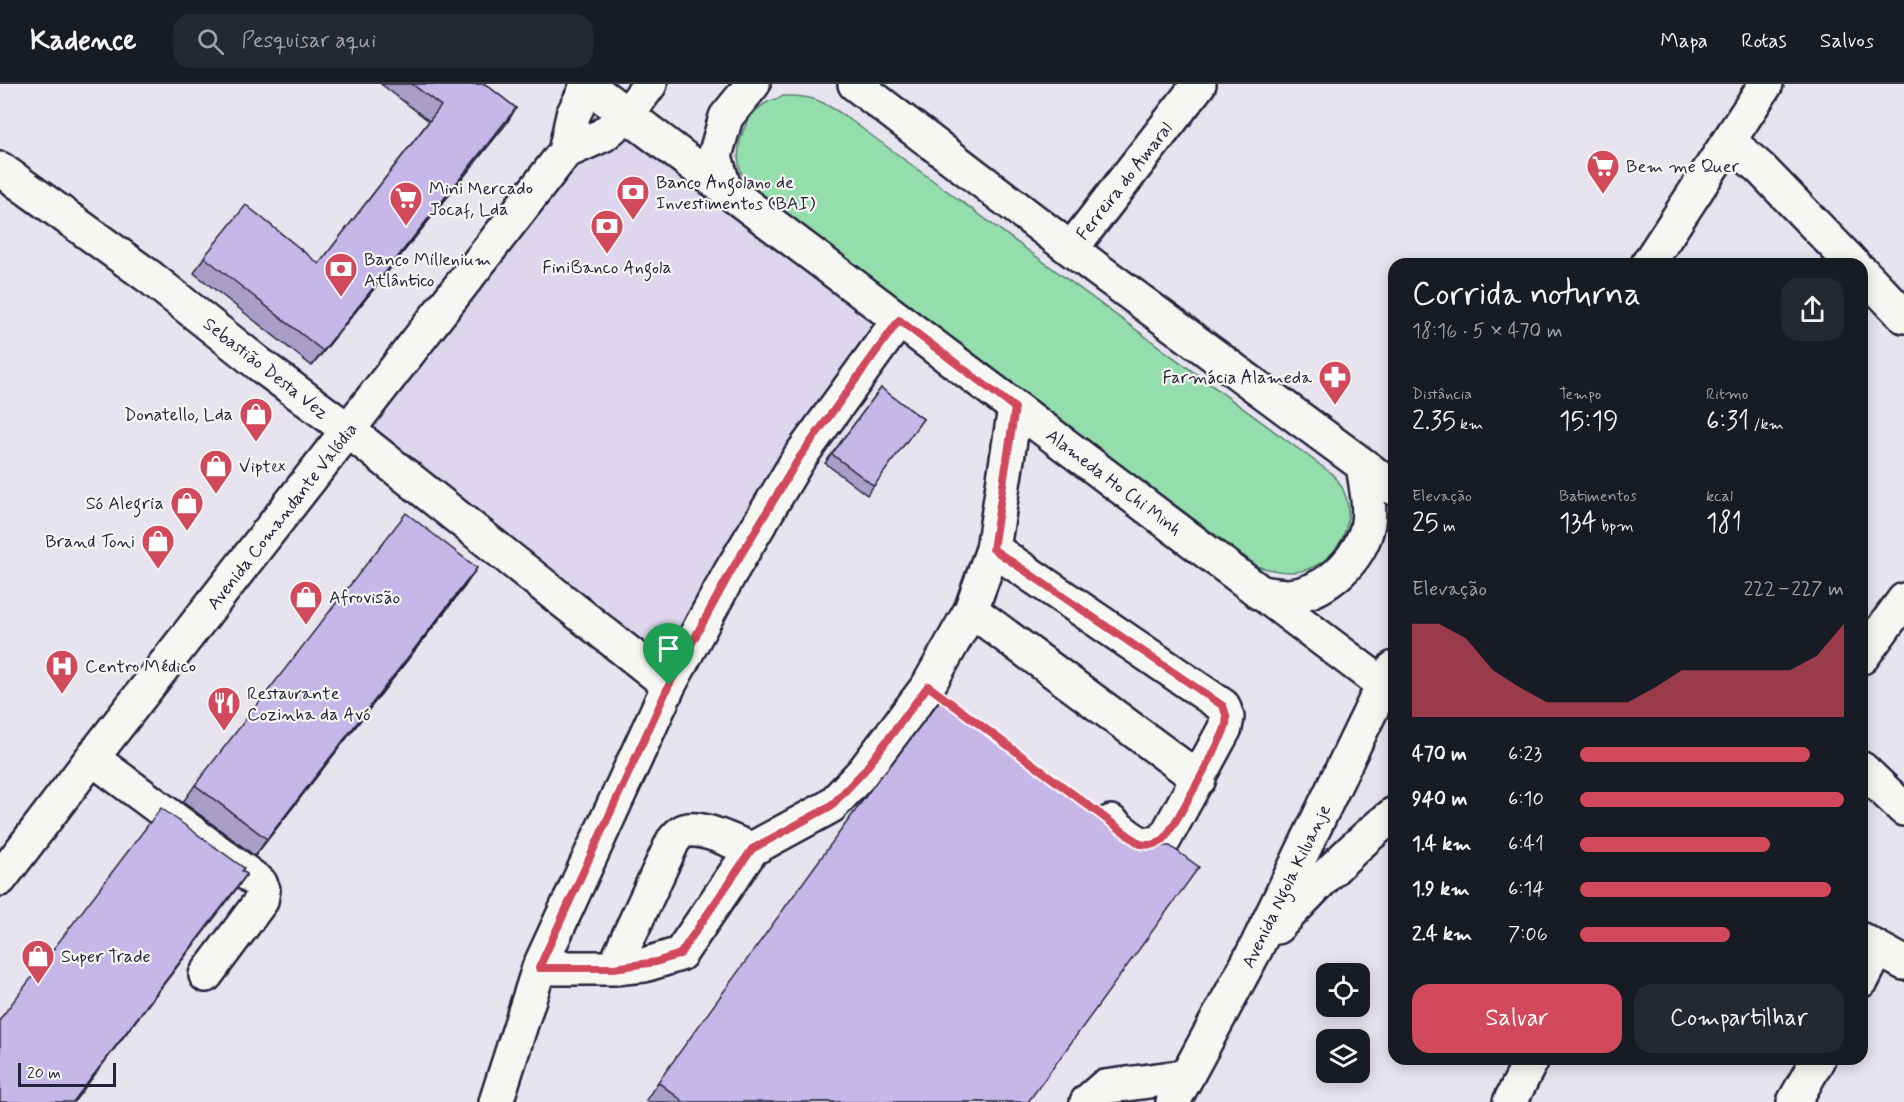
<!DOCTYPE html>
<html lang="pt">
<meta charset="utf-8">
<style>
body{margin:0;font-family:Mynerve,sans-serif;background:#242831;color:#f1f3f6;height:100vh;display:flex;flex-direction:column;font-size:22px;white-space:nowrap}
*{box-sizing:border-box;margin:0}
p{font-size:20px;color:#9ea1a6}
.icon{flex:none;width:33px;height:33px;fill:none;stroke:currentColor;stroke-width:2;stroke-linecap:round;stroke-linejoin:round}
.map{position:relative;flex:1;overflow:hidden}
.sheet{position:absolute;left:1388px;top:174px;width:480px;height:807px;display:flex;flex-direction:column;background:#171b24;border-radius:18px;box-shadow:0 3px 15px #0003}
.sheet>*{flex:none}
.fabs{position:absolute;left:1316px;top:879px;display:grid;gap:12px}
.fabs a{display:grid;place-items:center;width:54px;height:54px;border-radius:12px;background:#171b24;box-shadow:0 3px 15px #0003;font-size:30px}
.scale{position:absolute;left:18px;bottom:15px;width:98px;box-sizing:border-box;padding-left:6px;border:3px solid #22223b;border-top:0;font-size:16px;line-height:21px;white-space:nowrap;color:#22223b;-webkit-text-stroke:4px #f6f6f2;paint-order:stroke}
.pin{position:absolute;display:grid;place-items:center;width:51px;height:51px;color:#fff;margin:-62px -26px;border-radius:50% 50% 50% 0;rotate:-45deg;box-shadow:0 0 6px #0007}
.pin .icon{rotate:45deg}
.round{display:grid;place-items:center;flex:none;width:63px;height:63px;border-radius:18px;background:#242831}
.head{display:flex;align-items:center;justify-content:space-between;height:102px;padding:0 24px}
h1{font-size:33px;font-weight:600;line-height:45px}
.stats{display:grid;grid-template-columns:repeat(3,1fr);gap:9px;height:102px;padding:6px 24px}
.stats div{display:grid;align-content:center}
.stats b{font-size:26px;font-weight:600}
.stats small{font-size:16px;font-weight:400}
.stats p{font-size:16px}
.chart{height:168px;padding:12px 24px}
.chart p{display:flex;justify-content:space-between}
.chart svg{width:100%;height:108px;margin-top:6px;fill:#d1495b;opacity:.7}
.cta{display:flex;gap:12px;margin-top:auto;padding:12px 24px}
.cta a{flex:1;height:69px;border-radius:18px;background:#d1495b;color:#fff;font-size:24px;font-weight:600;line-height:69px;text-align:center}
.cta a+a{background:#242831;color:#f1f3f6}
ul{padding:0 24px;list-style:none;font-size:20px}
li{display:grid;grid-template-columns:96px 72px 1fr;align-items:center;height:45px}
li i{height:15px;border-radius:8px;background:#d1495b}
header{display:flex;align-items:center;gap:36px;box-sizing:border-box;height:84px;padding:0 30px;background:#171b24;border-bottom:2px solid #363941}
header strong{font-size:28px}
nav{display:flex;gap:33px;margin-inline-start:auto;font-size:21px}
.search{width:420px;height:54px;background:#242831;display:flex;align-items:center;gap:15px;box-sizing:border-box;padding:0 21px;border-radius:18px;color:#9ea1a6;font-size:22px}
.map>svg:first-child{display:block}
.built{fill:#ddd6ed}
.green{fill:#94dead;stroke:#5b8074;stroke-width:1.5}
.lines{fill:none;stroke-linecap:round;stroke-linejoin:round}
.minor-casing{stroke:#22223b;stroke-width:38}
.major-casing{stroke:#22223b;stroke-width:38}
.minor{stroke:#f6f6f2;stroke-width:33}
.major{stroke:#f6f6f2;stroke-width:33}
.wall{fill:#a99ec8;stroke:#22223b;stroke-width:1.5}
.shaded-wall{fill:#8a81a3;stroke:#22223b;stroke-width:1.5}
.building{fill:#c5b8e9;stroke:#22223b;stroke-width:1.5}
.route-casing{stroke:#fff;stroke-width:12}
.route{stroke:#d1495b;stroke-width:8}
.labels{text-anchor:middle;stroke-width:4.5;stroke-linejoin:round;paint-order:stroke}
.poi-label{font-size:18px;fill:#22223b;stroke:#f6f6f2;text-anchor:start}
.street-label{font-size:18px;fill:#22223b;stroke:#f6f6f2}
</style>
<header>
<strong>Kadence</strong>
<div class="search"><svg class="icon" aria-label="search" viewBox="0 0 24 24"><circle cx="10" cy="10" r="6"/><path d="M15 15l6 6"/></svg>Pesquisar aqui</div>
<nav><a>Mapa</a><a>Rotas</a><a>Salvos</a></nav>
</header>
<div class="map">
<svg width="1904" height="1018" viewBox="0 0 1904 1018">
<rect width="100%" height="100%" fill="#e7e3ef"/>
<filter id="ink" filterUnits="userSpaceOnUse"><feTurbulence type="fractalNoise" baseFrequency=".0167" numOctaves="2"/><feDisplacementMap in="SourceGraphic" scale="12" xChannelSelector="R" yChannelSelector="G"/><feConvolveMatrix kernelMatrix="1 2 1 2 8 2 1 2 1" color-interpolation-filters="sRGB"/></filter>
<g filter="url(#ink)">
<!-- built -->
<path class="built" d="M627,31L899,236L669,601L349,347L565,68Z"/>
<!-- green -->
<path class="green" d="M783,12C812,11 822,17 845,32L1331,389C1336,395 1342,401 1344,408C1358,441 1335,480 1301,487C1287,490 1273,486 1259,483L753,109C750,104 746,99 743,93C732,69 742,33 766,19C771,16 778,15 783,12Z"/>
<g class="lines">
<!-- minor casing -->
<g class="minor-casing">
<path id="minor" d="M1729,57L1761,85L1853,180
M565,68L603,51L627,31
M0,85L151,194L259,280L349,347L669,601
M1071,165L1199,0
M1862,188L1904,232
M993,465L1223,622L1227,633L1225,644L1164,756C1141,768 1129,752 1111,738
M971,526L1199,695
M1862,573L1904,516
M92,674L260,799L263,806L261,817L206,891
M1862,685L1904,725
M0,795L92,674L565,68L573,31L588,1
M1862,856L1904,879
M539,884H614L644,881L680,870L752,765L831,722L864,687L928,602L971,526L993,465L1015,324
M614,884L673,757C677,752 681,747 688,746C708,744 733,759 752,765
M1862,896L1878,865
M496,1018L539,884L669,601L730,489L799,374L899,236
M1087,1018L1104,1003L1187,992
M1510,1018L1532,975
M1794,1018L1818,975"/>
</g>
<!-- major casing -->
<g class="major-casing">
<path id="major" d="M586,0L1394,609
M855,0L1097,185L1394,404
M627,31L650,0
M724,103L715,72L726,33L753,0
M1648,180L1766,0
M1260,509C1269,510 1279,512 1288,512C1322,510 1353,482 1365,451C1373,429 1366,403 1363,381
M1277,843C1314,804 1351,764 1394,730
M1173,1018L1255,866L1383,601L1394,584"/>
</g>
<!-- minor -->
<use href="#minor" class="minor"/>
<!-- major -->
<use href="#major" class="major"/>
</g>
<!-- wall -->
<path class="wall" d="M381,0H485L516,24L506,40L312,282L194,189L204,173L319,180L429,37Z
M881,304L923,335L867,411L825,379Z
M465,502L255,772L183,718L195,701Z
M658,998L1029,1018H649L646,1016Z"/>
<!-- shaded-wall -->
<path class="shaded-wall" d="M516,24L506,40L312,282L323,267Z
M477,484L465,502L255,772L267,755Z
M247,790L235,807L74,1018H73Z"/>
<!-- building -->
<path class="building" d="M412,0H485L516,24L323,267L204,173L246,121L319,180L441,22Z
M881,304L923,335L874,402L832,370Z
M406,429L477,484L267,755L195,701Z
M944,611L1141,758L1151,762H1170L1199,783L1028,1018H684L658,998L879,694L891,681Z
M161,724L244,784L242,787L247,790L73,1018H0V935Z"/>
</g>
<g class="lines" filter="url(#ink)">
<!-- route casing -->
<g class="route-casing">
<path id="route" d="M899,236L1015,324L993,465L1223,622C1226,630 1228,636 1225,644C1220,659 1170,751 1162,757C1154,762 1148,761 1140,760L928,602L864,687L831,722L752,765L680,870L656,878L614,884H539L669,601L730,489L799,374Z"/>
</g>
<!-- route -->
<use href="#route" class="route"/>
</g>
<!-- icons -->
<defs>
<g id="supermarket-pin" transform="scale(1.725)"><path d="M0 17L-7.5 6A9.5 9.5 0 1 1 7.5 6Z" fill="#d1495b" stroke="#f6f6f2"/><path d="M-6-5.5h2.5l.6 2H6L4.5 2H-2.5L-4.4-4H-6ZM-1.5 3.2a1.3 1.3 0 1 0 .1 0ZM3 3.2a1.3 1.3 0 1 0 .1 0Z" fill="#fff"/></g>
<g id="bank-pin" transform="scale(1.725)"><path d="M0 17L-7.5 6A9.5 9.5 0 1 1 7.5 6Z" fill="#d1495b" stroke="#f6f6f2"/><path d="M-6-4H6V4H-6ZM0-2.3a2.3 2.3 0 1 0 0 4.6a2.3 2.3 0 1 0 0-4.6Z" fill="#fff"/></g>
<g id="pharmacy-pin" transform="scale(1.725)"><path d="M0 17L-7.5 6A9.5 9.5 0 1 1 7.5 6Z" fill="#d1495b" stroke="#f6f6f2"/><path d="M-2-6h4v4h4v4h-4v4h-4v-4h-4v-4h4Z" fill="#fff"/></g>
<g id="shop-pin" transform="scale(1.725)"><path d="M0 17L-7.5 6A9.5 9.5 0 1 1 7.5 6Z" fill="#d1495b" stroke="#f6f6f2"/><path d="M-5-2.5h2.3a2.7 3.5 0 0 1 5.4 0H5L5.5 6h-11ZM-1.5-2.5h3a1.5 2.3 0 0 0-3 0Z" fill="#fff"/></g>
<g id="hospital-pin" transform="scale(1.725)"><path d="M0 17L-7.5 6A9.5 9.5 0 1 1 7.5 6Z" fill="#d1495b" stroke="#f6f6f2"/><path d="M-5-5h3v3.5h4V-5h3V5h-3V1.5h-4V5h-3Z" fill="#fff"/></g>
<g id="restaurant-pin" transform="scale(1.725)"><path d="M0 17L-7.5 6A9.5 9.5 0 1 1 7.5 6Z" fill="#d1495b" stroke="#f6f6f2"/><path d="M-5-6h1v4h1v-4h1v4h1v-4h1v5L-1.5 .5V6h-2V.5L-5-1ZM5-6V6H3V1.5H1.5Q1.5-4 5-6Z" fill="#fff"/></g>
</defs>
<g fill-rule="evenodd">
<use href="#supermarket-pin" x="1603" y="82"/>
<use href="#bank-pin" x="633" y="108"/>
<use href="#supermarket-pin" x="406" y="114"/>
<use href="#bank-pin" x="607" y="142"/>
<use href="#bank-pin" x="341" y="185"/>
<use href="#pharmacy-pin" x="1335" y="293"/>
<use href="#shop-pin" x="256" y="330"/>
<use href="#shop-pin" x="216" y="382"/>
<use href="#shop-pin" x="187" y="419"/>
<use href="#shop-pin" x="158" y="457"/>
<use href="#shop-pin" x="306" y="513"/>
<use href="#hospital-pin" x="62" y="582"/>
<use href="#restaurant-pin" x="224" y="619"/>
<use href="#shop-pin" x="38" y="872"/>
</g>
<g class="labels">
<!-- poi labels -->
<g class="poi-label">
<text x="1626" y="88">Bem me Quer</text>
<text x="656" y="104">Banco Angolano de<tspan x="656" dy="21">Investimentos (BAI)</tspan></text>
<text x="429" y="110">Mini Mercado<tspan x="429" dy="21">Jocaf, Lda</tspan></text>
<text x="364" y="181">Banco Millenium<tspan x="364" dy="21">Atlântico</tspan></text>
<text x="607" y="189" text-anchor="middle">FiniBanco Angola</text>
<text x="1312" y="299" text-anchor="end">Farmácia Alameda</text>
<text x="233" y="336" text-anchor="end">Donatello, Lda</text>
<text x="239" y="388">Viptex</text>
<text x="164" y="425" text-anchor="end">Só Alegria</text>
<text x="135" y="463" text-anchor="end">Brand Toni</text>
<text x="329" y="519">Afrovisão</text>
<text x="85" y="588">Centro Médico</text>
<text x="247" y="615">Restaurante<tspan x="247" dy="21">Cozinha da Avó</tspan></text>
<text x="61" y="878">Super Trade</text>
</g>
<!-- street labels -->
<g class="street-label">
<text transform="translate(1124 97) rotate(-52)" y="6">Ferreira do Amaral</text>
<text transform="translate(266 284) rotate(38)" y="6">Sebastião Desta Vez</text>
<text transform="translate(1114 398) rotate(37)" y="6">Alameda Ho Chi Minh</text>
<text transform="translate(282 432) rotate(-52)" y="6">Avenida Comandante Valódia</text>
<text transform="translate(1286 802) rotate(-64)" y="6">Avenida Ngola Kiluanje</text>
</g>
</g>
</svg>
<div class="fabs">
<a><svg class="icon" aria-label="locate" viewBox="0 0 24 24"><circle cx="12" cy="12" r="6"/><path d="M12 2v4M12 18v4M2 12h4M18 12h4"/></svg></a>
<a><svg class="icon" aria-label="layers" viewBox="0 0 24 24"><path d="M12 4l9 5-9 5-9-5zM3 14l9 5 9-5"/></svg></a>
</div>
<div class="scale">20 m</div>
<div class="pin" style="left:669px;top:601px;background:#1e9e55"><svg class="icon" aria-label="arrive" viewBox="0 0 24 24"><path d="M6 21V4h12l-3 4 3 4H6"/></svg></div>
<section class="sheet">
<div class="head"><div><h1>Corrida noturna</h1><p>18:16 · 5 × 470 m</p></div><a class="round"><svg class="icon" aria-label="share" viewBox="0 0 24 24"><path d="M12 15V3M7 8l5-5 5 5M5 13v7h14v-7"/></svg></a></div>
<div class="stats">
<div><p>Distância</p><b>2.35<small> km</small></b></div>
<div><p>Tempo</p><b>15:19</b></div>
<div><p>Ritmo</p><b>6:31<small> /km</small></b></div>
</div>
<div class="stats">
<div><p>Elevação</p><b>25<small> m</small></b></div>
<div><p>Batimentos</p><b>134<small> bpm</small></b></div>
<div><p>kcal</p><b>181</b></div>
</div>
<div class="chart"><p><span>Elevação</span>222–227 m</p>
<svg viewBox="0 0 160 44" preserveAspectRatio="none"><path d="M0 44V6L10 6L20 12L30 25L40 32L50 38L60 38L70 38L80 38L90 32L100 25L110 25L120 25L130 25L140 25L150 19L160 6V44z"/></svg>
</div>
<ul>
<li><b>470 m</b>6:23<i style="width:87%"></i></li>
<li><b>940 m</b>6:10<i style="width:100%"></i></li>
<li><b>1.4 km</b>6:41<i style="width:72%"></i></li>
<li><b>1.9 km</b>6:14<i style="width:95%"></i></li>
<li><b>2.4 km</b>7:06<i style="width:57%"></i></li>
</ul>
<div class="cta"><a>Salvar</a><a>Compartilhar</a></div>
</section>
</div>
